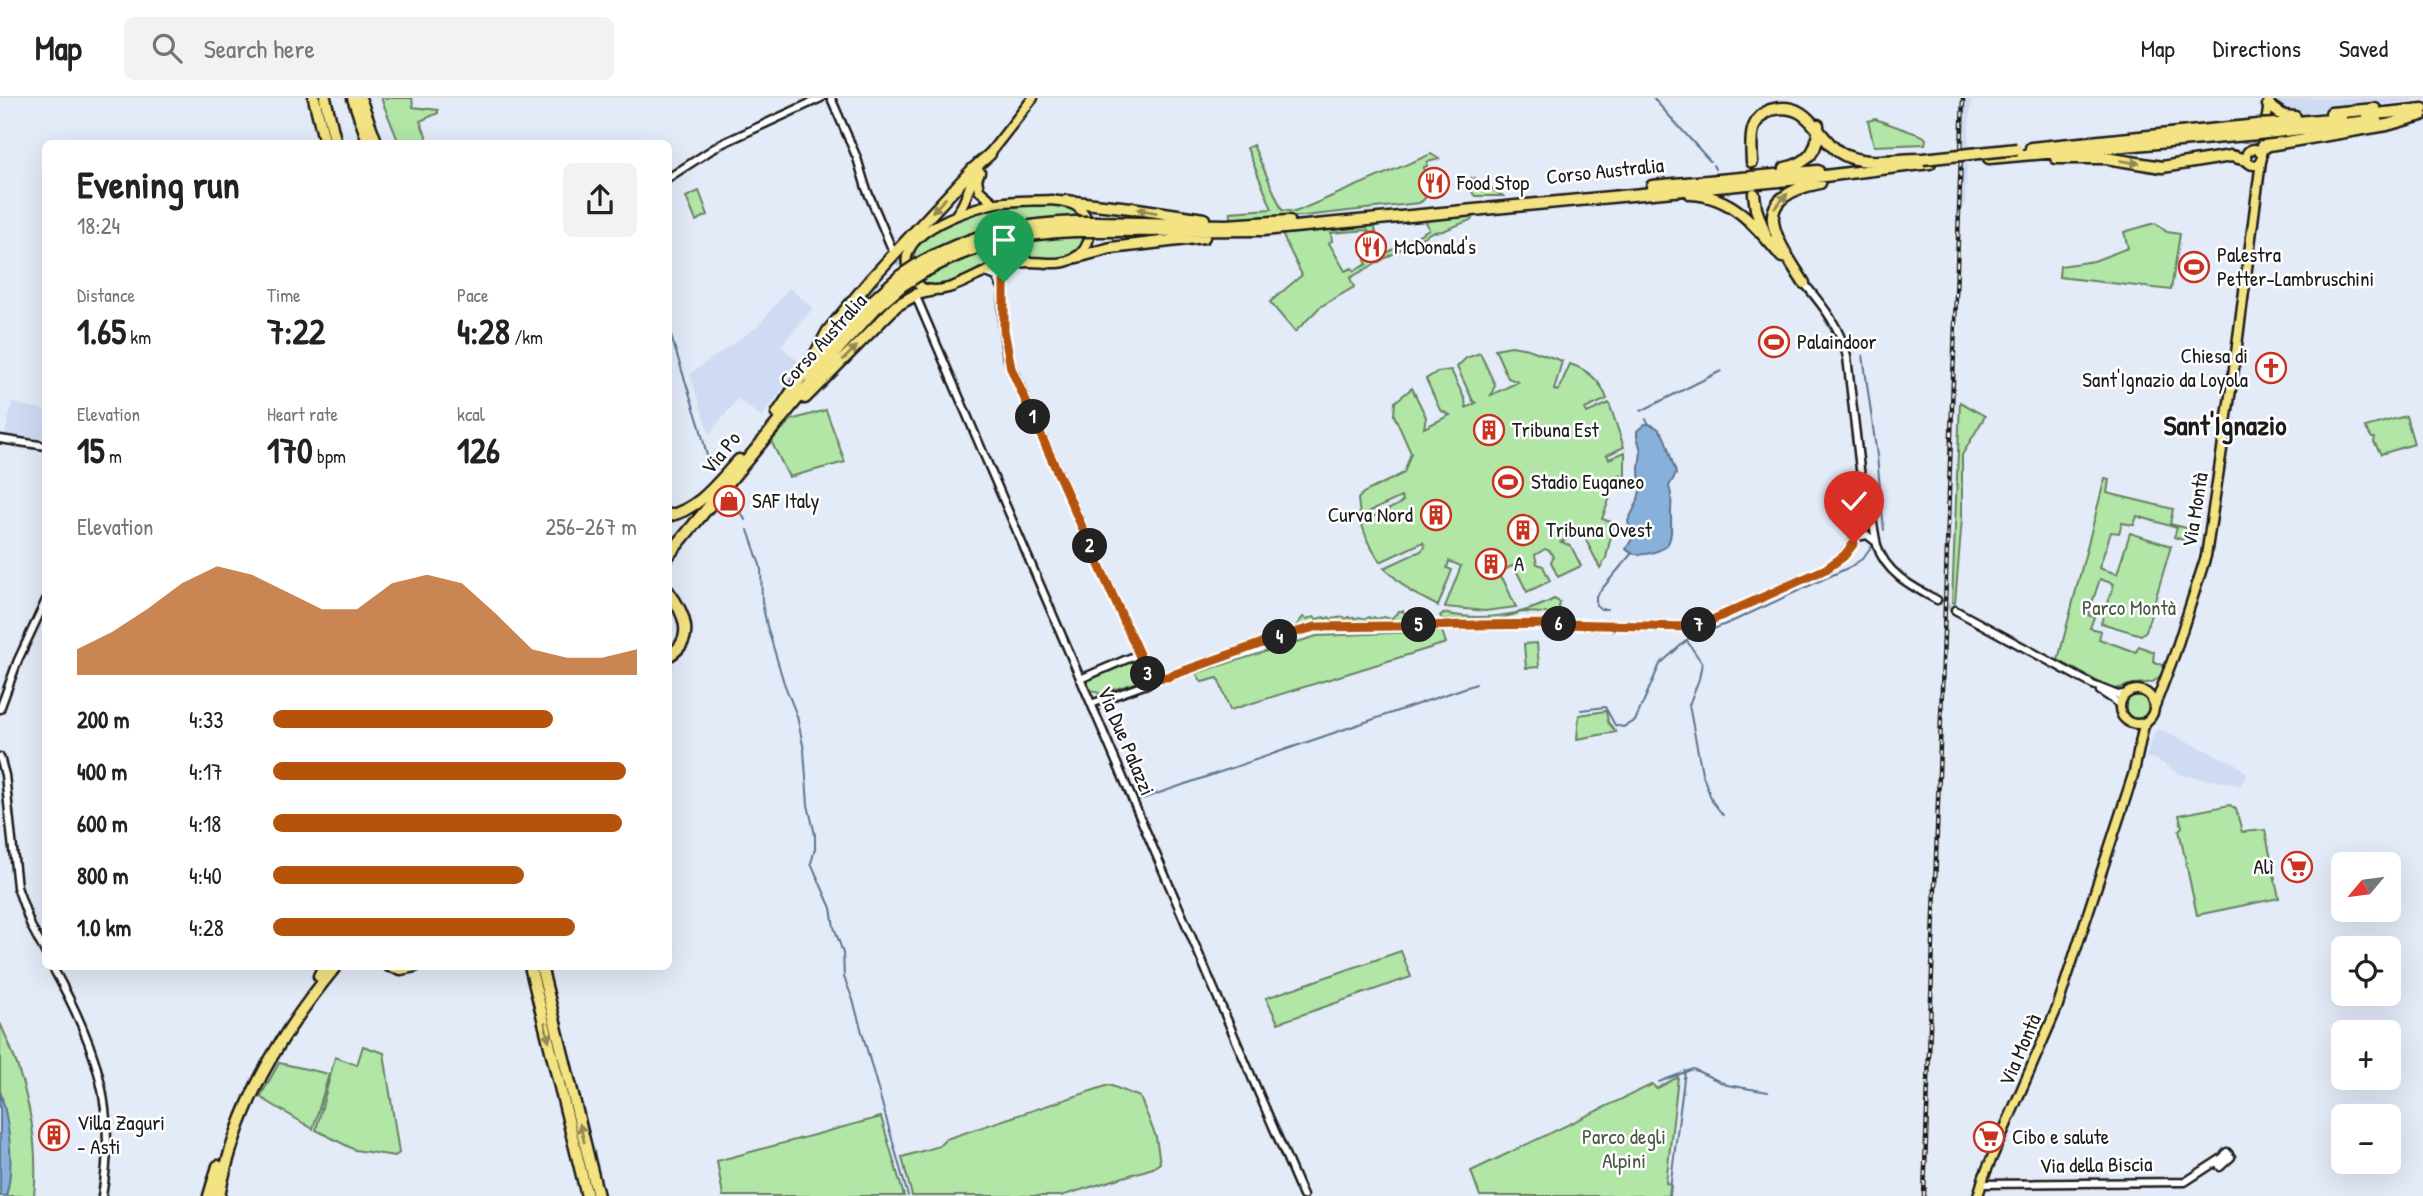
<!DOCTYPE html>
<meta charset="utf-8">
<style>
body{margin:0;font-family:"Patrick Hand",sans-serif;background:#f2f2f2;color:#222;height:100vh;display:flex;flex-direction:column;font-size:26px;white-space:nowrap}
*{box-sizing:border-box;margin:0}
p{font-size:23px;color:#767676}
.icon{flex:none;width:38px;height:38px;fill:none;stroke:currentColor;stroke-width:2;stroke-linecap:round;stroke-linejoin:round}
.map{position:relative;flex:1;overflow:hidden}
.details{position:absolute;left:42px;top:42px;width:630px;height:830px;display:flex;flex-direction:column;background:#fff;border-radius:10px;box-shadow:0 7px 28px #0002}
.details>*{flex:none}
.needle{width:46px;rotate:241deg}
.tools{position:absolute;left:2331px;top:754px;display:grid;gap:14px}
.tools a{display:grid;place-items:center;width:70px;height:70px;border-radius:10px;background:#fff;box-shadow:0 7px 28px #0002;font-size:35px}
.pin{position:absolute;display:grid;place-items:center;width:60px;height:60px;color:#fff;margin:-72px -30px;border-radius:50% 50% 50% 0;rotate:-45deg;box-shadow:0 0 7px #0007}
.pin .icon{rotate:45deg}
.km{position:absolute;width:35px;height:35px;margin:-18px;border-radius:50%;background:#222;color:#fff;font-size:19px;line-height:35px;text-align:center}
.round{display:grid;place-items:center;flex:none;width:74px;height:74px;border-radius:10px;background:#f2f2f2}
.overview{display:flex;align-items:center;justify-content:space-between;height:119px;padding:0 35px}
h1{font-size:38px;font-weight:800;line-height:52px}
.figures{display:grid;grid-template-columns:repeat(3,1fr);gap:10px;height:119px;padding:7px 35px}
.figures div{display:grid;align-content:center}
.figures b{font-size:35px;font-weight:800}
.figures small{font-size:19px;font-weight:400}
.figures p{font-size:19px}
.chart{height:196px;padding:14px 35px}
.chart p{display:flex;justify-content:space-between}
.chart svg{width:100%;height:126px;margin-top:7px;fill:#b45309;opacity:.7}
ul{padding:0 35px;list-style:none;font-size:23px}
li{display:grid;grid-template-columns:112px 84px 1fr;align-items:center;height:52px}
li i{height:18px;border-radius:9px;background:#b45309}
header{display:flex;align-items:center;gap:42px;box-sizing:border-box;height:98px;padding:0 35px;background:#fff;border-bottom:2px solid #e0e0e0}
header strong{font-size:33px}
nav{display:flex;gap:38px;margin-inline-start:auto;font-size:24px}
.search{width:490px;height:63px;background:#f2f2f2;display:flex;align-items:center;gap:18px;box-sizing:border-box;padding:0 24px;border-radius:10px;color:#767676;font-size:26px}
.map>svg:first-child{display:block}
.built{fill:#cfdbf3}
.green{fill:#b1e6a7;stroke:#668162;stroke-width:2}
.water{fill:#87b0da;stroke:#5c758e;stroke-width:2}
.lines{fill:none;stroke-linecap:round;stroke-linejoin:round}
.stream{stroke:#5c758e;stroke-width:2}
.minor-tunnel{stroke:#bbc1cc;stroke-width:6;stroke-dasharray:6 3;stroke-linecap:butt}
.minor-casing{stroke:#1c1c1c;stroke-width:11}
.major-casing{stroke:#1c1c1c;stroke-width:13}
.highway-casing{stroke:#1c1c1c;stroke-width:15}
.minor{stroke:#fff;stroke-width:6}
.major{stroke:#f4e382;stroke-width:8}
.highway{stroke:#f4e382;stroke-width:10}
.rail-casing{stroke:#1c1c1c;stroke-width:4.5}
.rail{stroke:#fff;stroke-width:2;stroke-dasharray:5;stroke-linecap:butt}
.highway-bridge-casing{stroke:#1c1c1c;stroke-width:15;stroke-linecap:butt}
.highway-bridge{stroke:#f4e382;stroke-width:10}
.oneway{fill:#938954}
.route-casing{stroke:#fff;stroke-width:14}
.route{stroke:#b45309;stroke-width:9}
.labels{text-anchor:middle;stroke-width:5;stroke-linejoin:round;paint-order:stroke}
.street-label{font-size:21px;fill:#1c1c1c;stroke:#fff}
.poi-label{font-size:21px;fill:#1c1c1c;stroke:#fff;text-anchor:start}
.park-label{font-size:21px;fill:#495946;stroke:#fff}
.district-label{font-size:28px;font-weight:bold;fill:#1c1c1c;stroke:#fff}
</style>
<header>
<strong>Map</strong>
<div class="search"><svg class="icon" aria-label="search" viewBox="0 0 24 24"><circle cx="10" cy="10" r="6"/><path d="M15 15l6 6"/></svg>Search here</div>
<nav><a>Map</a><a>Directions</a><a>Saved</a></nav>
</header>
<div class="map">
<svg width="2423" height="1098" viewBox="0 0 2423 1098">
<rect width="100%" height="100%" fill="#e3eaf8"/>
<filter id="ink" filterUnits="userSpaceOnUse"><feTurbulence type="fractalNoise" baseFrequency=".0143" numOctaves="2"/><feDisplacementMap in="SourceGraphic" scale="14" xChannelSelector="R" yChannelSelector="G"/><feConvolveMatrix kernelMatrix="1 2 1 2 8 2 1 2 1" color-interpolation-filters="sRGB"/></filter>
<g filter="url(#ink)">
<!-- built -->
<path class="built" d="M1960,0H1971L1965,108L1957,107Z
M2274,0H2412V3L2327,12L2292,18L2276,11Z
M789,190L813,210L781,248L801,266L762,319L738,301L709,336L690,276L758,228Z
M12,305L45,312V342L5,336Z
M2159,631L2236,666L2247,675L2241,687L2181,677L2159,663L2146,659L2155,633Z"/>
<!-- green -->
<path class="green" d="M381,0H412L413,9L438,12V15L420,23L429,45H399Z
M1875,21L1923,38L1926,41L1925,46L1874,48L1868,23Z
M1253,47L1282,112L1295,114L1431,56L1439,61L1427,64V68L1424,69C1425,82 1433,99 1419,105L1304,118L1232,121L1230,114L1272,111L1247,50Z
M1471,80L1475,83V80L1503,98H1475L1471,93Z
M699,93L708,117L696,123L686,99Z
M1058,107L1073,110L1082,119C1039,122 995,126 954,143C939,149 925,158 911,165L918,144L935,130L969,115L995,109Z
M1472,116L1473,121L1443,133L1432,134L1350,180L1354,189L1320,209L1295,234L1270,204L1302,177L1282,136L1374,128L1376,134L1369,135L1368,132L1331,135L1332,143L1329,145L1345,173L1352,170L1354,173L1367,166L1365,162L1381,158L1429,131L1425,121Z
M2155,125L2167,134L2180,136L2171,192L2059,179L2060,168L2094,163L2128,150L2124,134Z
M1086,136L1079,152L1064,160L1007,164L982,171L942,188H925L918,181L977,153L1027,141Z
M1511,248L1528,251L1562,263L1554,292L1558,293L1570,266C1588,272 1601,283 1607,301L1585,311L1587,315L1609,305L1624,349L1607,357L1609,361L1625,354V379L1618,377L1602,421L1614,425L1606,460L1600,470L1586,442L1587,431L1561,444L1571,448L1581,468L1558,479L1551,464L1553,459L1550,453L1545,451L1535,457L1537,466L1543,468L1550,483L1527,494L1517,474L1520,464L1494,477L1503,481L1516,509L1485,513L1445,509L1461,468L1449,463L1447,470L1452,472L1438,508L1411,494L1384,470L1421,453L1425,449L1423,444L1380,464L1368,444L1361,424L1398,407L1403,403L1401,399L1360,418L1358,401L1363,395L1404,375L1411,355L1394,317L1395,304L1412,290L1426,319L1424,330L1450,317L1440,312L1426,281L1437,274L1451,272L1465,302L1466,310L1476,305L1473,303L1457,269L1466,260L1480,255L1495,287L1491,297L1518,284L1508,280L1495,251Z
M1960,304L1985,318L1962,357V420L1955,505L1952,504Z
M826,312L845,364L789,379L771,343L791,322Z
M2406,318L2414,346L2381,356L2374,344L2375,340H2372L2365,329Z
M2105,380L2109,381L2107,395L2173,411L2170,426L2190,431L2187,443L2174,439L2177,430L2137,418L2134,427L2122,425L2119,435L2111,434L2099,470L2117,476L2130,435L2171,448L2146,533L2141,537L2101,525L2114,486L2100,481L2088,517L2094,519L2090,530L2101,533L2099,541L2136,554L2139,548L2154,554L2153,563L2165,568L2166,571C2152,588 2153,584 2135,586C2126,586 2120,592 2111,591L2058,562Z
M1554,501L1560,504L1557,522L1546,515L1522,514L1500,521H1442L1440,518L1443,515C1479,523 1521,519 1554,501Z
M1399,513H1403L1410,523H1341L1296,528L1303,519L1306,521L1314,519L1316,521L1324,519L1326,521L1329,519L1331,521L1344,519L1346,521L1349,519L1351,521L1354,519L1356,521L1359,519L1366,521L1369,519L1371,521L1374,519L1376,521L1384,519L1391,521Z
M1442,533L1446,545L1230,612L1218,580L1202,584L1196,575L1317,538Z
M1537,545L1539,569L1526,570L1524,546Z
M1136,562L1143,574L1141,583L1100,596L1090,591L1087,584L1089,582Z
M2125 609a13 13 0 1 1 26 0a13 13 0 1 1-26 0Z
M1606,613L1608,624L1616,634L1577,641L1579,617Z
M2230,707L2236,711L2242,734L2265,732L2279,800L2197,817L2179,732L2182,729L2179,717Z
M1401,853L1411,879L1278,925L1266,900Z
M0,925C25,978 40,1039 34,1098H6L10,1060L0,993Z
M363,948L384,955L399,1055L395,1058L355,1052L316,1032L335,959L357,967Z
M279,965L329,976L313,1031L260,999Z
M1678,979L1666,1085L1671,1086L1670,1098H1480L1471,1073L1653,986L1656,991Z
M1109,987L1140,999L1156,1039L1160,1065L1153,1070L1061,1098H912L902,1059L939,1048L946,1041Z
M881,1019L904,1098H723L717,1063Z"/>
<!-- water -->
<path class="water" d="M1645,326C1668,326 1667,355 1675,371L1676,376L1669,388C1673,399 1671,405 1671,415C1671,439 1675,451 1646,456C1638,457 1632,457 1626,451L1632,441L1628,423L1637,405L1640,393L1639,371L1641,353L1637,338V333Z
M0,993C9,1022 15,1069 6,1098H0Z"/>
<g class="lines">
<!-- stream -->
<path class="stream" d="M1653,0L1710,63
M1713,67L1715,71
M1825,222L1835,239L1839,250
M668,229L700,329L707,358L716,369
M1863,257L1877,358L1884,432
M1641,313L1721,273
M1646,321L1649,326
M732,396L745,422
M748,432L761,470L762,504L767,528L784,585L797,618L804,652L808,707L815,737V751L811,765L831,810L834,829L843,855L844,879L853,902L908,1098
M1607,511H1601L1596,507V498L1632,455
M1687,543L1702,565L1699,581L1689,607L1702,675L1712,703L1723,717
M1581,612L1605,609L1615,627L1623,629L1635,623L1660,566L1688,541L1731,524L1850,469L1862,461L1871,449
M1139,702L1476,586
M1659,984L1693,971L1727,987L1768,994
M1669,1098L1685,973"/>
<!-- minor-tunnel -->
<path class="minor-tunnel" d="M893,153L917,199
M1937,502L1955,512"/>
<!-- minor casing -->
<g class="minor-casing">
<path id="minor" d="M831,0L857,60L866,90L892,151
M668,80L719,47L821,0
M1015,167C996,181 1003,237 1007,259L1146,572L1154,580
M984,174L996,179L1003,191
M917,201L1303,1098
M0,341L46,348
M1864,399C1873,415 1873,429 1877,447C1885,475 1913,489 1937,502
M1857,439L1867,437L1876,444
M1955,512L2093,587L2118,597L2129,595
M1080,581L1139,556
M2100,593L2117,604L2120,610
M1091,606L1147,586L1154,580L1167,579L1282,538L1315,529L1560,526L1690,529L1703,526L1827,471C1854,453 1865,429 1863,397L1847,259C1840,228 1823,208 1804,185
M0,611L18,562L46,502
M0,659L5,677L17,789L31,828L46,856
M52,868C95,945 118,1009 102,1098
M2227,1054L2231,1059L2220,1069L2219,1064Z
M1981,1086L2185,1084L2222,1060"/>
</g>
<!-- major casing -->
<g class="major-casing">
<path id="major" d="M2246 59a8 8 0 1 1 16 0a8 8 0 1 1-16 0Z
M2261,54L2270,0
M986,60L1033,0
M980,74L977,81L979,92L994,105
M1051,102C1060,103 1068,103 1076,108C1096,121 1093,151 1073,161C1060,168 1044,164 1030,164C1019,164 1009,167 998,169C974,176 948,199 922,190C872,145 957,114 991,106C1010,102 1031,103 1051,102Z
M957,115C969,101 968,85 978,70
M2120 609a17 17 0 1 1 34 0a17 17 0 1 1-34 0Z
M2154,610L2175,555L2206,458L2233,278L2261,63
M1978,1098L1984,1078L2057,910L2134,674L2143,631L2146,624"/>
</g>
<!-- highway casing -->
<g class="highway-casing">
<path id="highway" d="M314,0L325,46
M325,0L336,46
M353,0L369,46
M360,0L377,46
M2268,7L2284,18L2295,19
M2331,15L2375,11
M2367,17L2423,11
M2276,26L2341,20
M2275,34L2377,22
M2031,50L2258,27
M2262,51L2269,47L2387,27L2422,17
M1989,60L2258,36
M2056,60H2106L2162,69L2231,58L2246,62
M1752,64C1751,44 1748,22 1770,12C1814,0 1817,48 1849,59C1870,67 1899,61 1920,61
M1785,70C1810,65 1819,51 1818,27
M1652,88L1818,73
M1691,96C1733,98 1757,129 1782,159
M1754,96L1756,111L1765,136
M1066,103L1131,110L1204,121
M1096,124L1226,127L1289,123
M1096,133L1263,132L1800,81L1930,65
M1077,159L1111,150L1204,139
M918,166C971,136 1016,127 1075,124
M922,175C971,147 1019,135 1075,133
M1804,185C1775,139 1745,100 1820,85
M807,278L858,216L900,178
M805,300L896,208L917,196L930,193
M777,316L810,266L828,233L871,181L973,71L990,56
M668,418C700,411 718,384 739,362
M668,458L841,248L875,211L903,187
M668,493C684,514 697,542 668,558
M389,868L401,871L415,868
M530,868L587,1098
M541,868L598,1098
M319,878L324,868
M209,1098L218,1068
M219,1098C237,1007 278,939 336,868"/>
</g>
<!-- minor -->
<use href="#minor" class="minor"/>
<!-- major -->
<use href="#major" class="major"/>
<!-- highway -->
<use href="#highway" class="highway"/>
<!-- rail casing -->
<g class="rail-casing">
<path id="rail" d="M1924,1098L1963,0"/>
</g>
<!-- rail -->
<use href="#rail" class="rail"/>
<!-- highway-bridge casing -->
<g class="highway-bridge-casing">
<path id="highway-bridge" d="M2258,27L2276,26
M2258,36L2275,34
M1923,61L2017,51
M1075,124H1096
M1075,133H1096
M900,178L918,166
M903,187L922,175"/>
</g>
<!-- highway-bridge -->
<use href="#highway-bridge" class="highway-bridge"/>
</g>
<!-- one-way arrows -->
<defs><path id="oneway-solid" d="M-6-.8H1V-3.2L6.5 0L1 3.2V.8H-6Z" transform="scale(1.75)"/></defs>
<g class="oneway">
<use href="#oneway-solid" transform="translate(2130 64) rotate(9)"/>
<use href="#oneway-solid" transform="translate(1781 103) rotate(-49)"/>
<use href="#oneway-solid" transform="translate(939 107) rotate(134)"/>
<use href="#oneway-solid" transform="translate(1147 113) rotate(-170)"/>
<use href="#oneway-solid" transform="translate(850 255) rotate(-45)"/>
<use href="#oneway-solid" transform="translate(547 934) rotate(76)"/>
<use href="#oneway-solid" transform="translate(582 1035) rotate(-104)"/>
</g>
</g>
<g class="lines" filter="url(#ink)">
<!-- route casing -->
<g class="route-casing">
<path id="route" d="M1004,184V232L1011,270L1146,572L1153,580L1167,579L1282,538L1315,529L1560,526L1690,529L1703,526L1826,471L1844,458L1854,445"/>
</g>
<!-- route -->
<use href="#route" class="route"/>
</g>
<!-- icons -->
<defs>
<g id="restaurant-ring" transform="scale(1.575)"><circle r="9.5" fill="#fff" stroke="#c8321e" stroke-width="1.5"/><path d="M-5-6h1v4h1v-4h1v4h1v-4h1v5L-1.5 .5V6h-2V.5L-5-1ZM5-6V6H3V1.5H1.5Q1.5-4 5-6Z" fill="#c8321e"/></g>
<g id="stadium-ring" transform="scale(1.575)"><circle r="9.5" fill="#fff" stroke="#c8321e" stroke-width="1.5"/><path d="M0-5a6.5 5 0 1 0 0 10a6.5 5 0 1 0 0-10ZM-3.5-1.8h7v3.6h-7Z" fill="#c8321e"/></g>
<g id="church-ring" transform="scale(1.575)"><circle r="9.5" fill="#fff" stroke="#c8321e" stroke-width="1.5"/><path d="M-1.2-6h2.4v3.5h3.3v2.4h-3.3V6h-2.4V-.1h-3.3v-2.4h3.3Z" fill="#c8321e"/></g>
<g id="building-ring" transform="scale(1.575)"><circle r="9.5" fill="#fff" stroke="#c8321e" stroke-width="1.5"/><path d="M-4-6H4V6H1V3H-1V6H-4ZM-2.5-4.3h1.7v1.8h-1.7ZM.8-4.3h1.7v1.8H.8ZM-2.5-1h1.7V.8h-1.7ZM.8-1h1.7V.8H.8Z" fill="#c8321e"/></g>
<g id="shop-ring" transform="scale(1.575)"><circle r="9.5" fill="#fff" stroke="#c8321e" stroke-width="1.5"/><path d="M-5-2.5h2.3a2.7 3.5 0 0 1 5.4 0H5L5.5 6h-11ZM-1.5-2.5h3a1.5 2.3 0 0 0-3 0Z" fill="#c8321e"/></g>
<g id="supermarket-ring" transform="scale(1.575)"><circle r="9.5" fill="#fff" stroke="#c8321e" stroke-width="1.5"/><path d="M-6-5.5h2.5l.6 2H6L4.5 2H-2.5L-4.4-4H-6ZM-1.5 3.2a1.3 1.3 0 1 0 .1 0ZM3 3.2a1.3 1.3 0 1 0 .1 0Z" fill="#c8321e"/></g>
</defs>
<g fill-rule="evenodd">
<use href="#restaurant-ring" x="1434" y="85"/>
<use href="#restaurant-ring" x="1371" y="149"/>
<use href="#stadium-ring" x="2194" y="169"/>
<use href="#stadium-ring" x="1774" y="244"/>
<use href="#church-ring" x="2271" y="270"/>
<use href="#building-ring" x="1489" y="332"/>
<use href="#stadium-ring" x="1508" y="384"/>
<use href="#shop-ring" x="729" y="403"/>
<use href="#building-ring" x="1436" y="417"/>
<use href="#building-ring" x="1523" y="432"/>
<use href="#building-ring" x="1491" y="466"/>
<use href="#supermarket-ring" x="2297" y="769"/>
<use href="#building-ring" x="54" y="1037"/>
<use href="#supermarket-ring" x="1989" y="1039"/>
</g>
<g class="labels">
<!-- street labels -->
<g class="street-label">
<text transform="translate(1605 73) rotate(-6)" y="7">Corso Australia</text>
<text transform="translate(823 243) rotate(-48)" y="7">Corso Australia</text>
<text transform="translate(721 355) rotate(-51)" y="7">Via Po</text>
<text transform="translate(2195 412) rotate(-81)" y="7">Via Montà</text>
<text transform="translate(1126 643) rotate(67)" y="7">Via Due Palazzi</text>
<text transform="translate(2020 952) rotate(-67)" y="7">Via Montà</text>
<text transform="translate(2096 1067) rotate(-1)" y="7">Via della Biscia</text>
</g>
<!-- poi labels -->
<g class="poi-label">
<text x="1457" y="92">Food Stop</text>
<text x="1394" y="156">McDonald's</text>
<text x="2217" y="164">Palestra<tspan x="2217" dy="24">Petter-Lambruschini</tspan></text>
<text x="1797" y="251">Palaindoor</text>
<text x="2248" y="265" text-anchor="end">Chiesa di<tspan x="2248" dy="24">Sant'Ignazio da Loyola</tspan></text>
<text x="1512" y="339">Tribuna Est</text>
<text x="1531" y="391">Stadio Euganeo</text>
<text x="752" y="410">SAF Italy</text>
<text x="1413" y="424" text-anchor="end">Curva Nord</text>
<text x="1546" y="439">Tribuna Ovest</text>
<text x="1514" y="473">A</text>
<text x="2274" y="776" text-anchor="end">Alì</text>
<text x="77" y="1032">Villa Zaguri<tspan x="77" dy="24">- Asti</tspan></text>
<text x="2012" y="1046">Cibo e salute</text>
</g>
<!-- park labels -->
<g class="park-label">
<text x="2129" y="517">Parco Montà</text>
<text x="1624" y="1046">Parco degli<tspan x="1624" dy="24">Alpini</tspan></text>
</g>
<!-- district labels -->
<g class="district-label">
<text x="2225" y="337">Sant'Ignazio</text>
</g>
</g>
</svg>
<div class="tools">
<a><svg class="needle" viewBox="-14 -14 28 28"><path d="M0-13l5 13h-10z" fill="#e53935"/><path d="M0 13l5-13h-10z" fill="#767676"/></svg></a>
<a><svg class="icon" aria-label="locate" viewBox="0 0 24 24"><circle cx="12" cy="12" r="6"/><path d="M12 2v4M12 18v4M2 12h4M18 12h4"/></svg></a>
<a>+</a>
<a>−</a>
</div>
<div class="pin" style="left:1004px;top:184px;background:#1e9e55"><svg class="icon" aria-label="arrive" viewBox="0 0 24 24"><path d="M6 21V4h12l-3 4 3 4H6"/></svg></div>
<div class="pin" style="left:1854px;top:445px;background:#d93025"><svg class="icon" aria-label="check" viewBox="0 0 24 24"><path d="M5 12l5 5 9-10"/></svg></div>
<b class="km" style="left:1033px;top:319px">1</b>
<b class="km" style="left:1090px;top:448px">2</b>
<b class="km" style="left:1148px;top:576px">3</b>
<b class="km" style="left:1280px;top:539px">4</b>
<b class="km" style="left:1419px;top:527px">5</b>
<b class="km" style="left:1559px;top:526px">6</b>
<b class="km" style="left:1699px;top:527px">7</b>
<section class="details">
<div class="overview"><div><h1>Evening run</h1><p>18:24</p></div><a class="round"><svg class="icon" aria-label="share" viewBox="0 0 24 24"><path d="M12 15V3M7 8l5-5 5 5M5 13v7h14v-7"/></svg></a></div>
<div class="figures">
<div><p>Distance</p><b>1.65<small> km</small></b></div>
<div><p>Time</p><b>7:22</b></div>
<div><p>Pace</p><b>4:28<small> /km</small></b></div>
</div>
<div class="figures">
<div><p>Elevation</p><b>15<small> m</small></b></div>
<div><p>Heart rate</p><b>170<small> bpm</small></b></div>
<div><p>kcal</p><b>126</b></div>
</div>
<div class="chart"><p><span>Elevation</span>256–267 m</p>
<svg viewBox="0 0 160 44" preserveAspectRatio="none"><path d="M0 44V35L10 29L20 21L30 12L40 6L50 9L60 15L70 21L80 21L90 12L100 9L110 12L120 23L130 35L140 38L150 38L160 35V44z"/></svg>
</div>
<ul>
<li><b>200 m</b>4:33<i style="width:77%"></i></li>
<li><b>400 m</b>4:17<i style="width:97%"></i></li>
<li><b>600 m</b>4:18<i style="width:96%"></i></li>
<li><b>800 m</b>4:40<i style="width:69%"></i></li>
<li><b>1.0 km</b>4:28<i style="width:83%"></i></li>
</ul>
</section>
</div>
